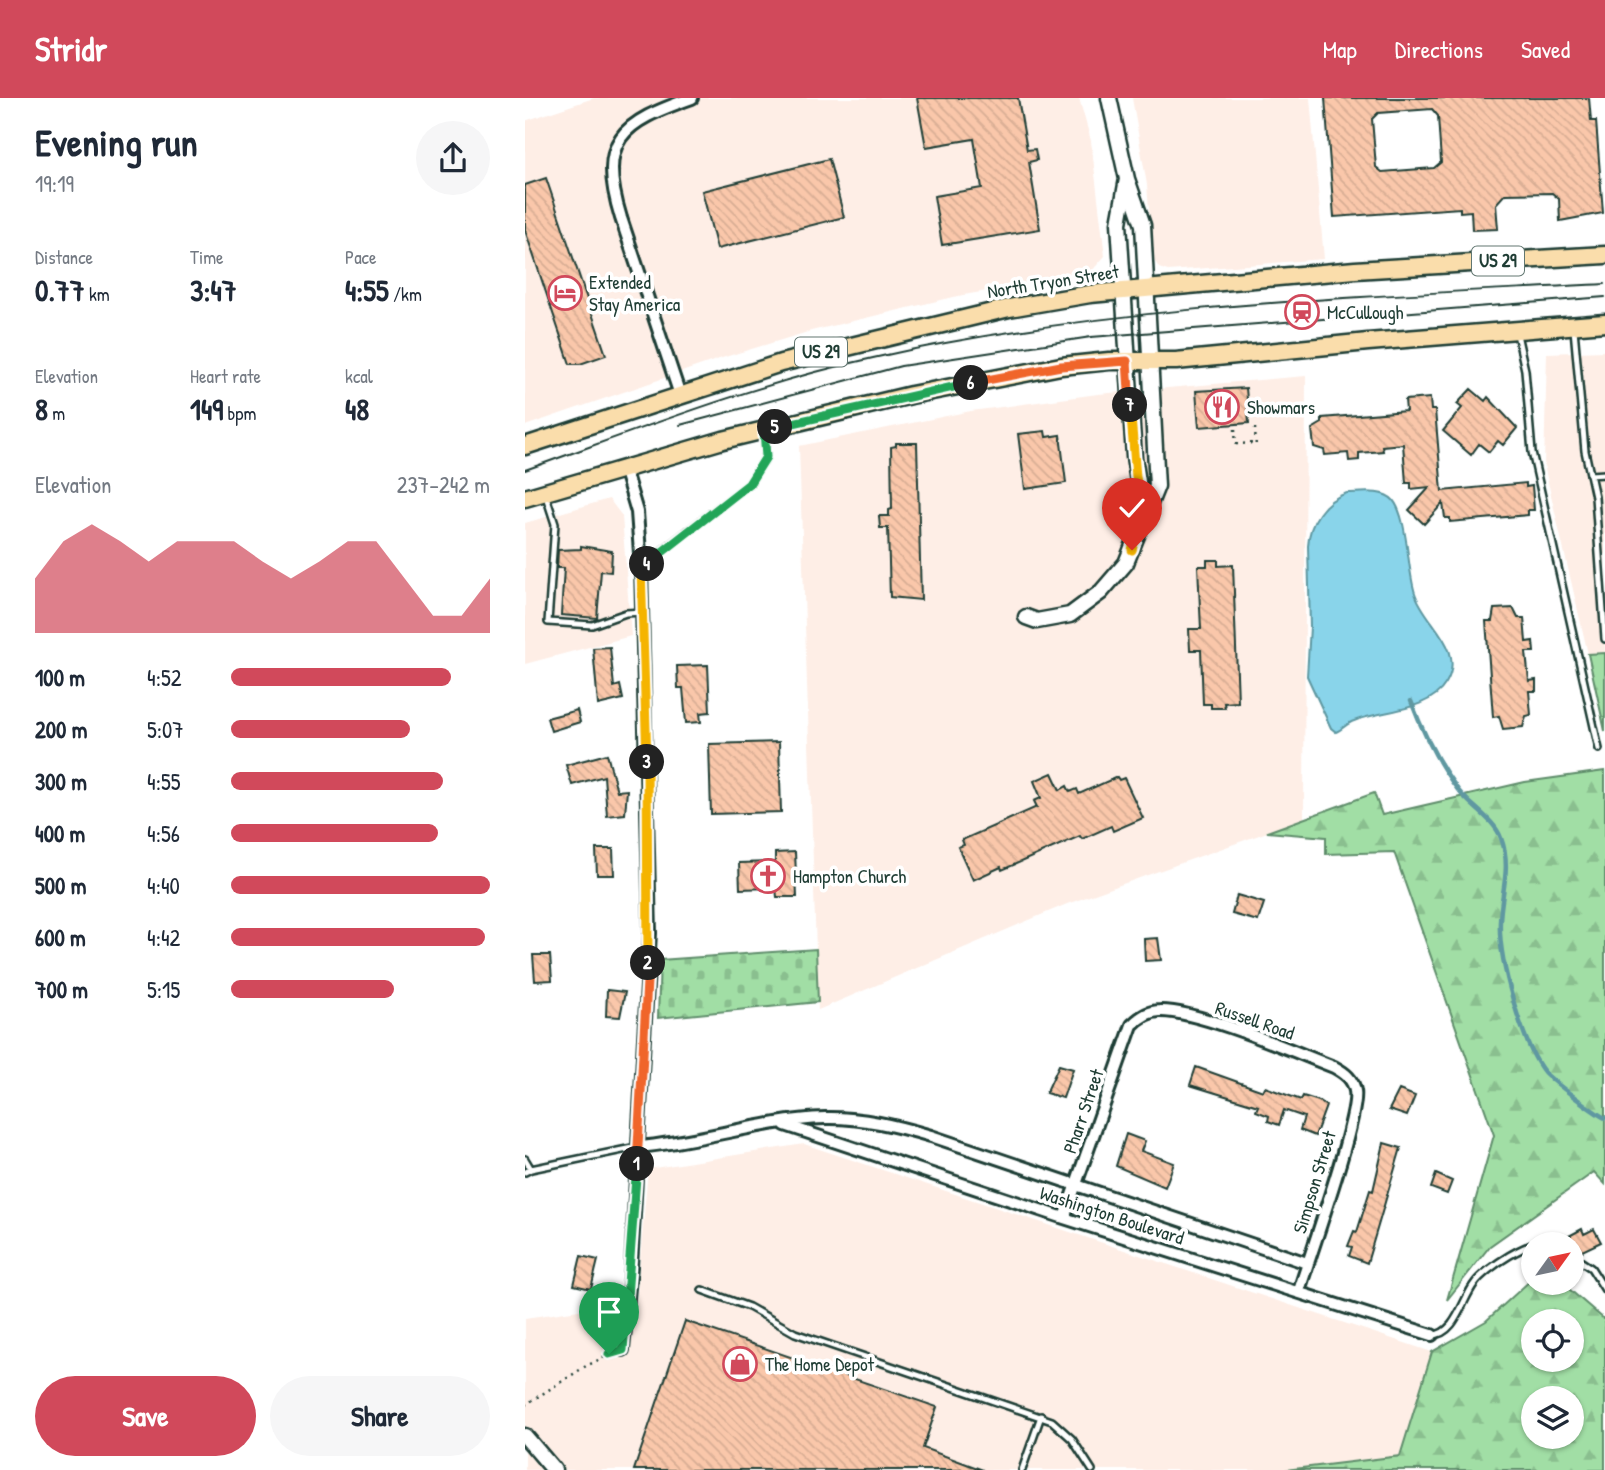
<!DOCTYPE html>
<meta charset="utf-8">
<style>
body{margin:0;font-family:"Patrick Hand",sans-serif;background:#f6f6f7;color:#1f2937;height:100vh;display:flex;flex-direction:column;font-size:26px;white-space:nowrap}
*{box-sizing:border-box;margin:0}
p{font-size:23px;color:#747a83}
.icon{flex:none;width:38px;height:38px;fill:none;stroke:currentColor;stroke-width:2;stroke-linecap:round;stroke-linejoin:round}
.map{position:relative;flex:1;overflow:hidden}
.side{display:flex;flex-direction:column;background:#fff;width:525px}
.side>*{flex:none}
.needle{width:46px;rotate:57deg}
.buttons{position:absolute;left:996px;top:1134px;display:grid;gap:14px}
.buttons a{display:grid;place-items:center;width:63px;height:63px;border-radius:50%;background:#fff;box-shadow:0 2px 5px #0004;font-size:35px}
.pin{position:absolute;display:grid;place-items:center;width:60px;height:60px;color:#fff;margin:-72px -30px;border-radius:50% 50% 50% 0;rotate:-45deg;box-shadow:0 0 7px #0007}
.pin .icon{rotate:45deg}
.km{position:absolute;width:35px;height:35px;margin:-18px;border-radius:50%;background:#222;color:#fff;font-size:19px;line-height:35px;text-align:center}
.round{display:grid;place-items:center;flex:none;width:74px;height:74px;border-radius:37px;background:#f6f6f7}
.headline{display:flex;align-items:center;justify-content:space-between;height:119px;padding:0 35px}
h1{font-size:38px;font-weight:700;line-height:52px}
.figures{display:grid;grid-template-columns:repeat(3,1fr);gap:10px;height:119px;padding:7px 35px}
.figures div{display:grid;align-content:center}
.figures b{font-size:30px;font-weight:700}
.figures small{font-size:19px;font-weight:400}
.figures p{font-size:19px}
.chart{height:196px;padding:14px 35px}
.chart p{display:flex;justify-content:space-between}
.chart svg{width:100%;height:126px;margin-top:7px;fill:#d1495b;opacity:.7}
.cta{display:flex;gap:14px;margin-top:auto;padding:14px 35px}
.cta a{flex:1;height:80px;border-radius:42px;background:#d1495b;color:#fff;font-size:28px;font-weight:700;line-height:80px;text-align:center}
.cta a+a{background:#f6f6f7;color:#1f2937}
ul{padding:0 35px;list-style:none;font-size:23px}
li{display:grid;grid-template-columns:112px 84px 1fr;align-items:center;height:52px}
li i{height:18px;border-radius:9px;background:#d1495b}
header{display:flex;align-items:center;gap:42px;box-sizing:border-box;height:98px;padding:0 35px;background:#d1495b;color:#fff}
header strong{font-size:33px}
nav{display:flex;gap:38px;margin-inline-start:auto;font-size:24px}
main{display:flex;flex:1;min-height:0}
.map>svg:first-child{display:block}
.built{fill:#feeee6}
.forest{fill:url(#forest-firs);stroke:#608e6c;stroke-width:2;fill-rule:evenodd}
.cemetery{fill:url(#cemetery-stones);stroke:#608e6c;stroke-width:2}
.water{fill:#89d4ea;stroke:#5f98a1;stroke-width:2}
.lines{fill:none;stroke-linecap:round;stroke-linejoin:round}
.stream{stroke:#5f98a1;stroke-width:4.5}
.building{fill:url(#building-back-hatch);stroke:#1f3d34;stroke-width:2;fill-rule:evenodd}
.lane-casing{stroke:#1f3d34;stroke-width:10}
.street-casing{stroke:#1f3d34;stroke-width:16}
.secondary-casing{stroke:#1f3d34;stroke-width:19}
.primary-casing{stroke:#1f3d34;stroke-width:21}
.path{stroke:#1f3d34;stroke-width:2.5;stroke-dasharray:2 5;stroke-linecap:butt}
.lane{stroke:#fff;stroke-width:5}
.street{stroke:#fff;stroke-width:10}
.secondary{stroke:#fff;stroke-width:14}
.primary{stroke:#faddab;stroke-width:16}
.tram{stroke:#1f3d34;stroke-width:2}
.split-1-casing{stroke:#fff;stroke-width:14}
.split-2-casing{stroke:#fff;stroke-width:14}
.split-3-casing{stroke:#fff;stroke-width:14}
.split-4-casing{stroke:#fff;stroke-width:14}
.split-5-casing{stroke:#fff;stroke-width:14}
.split-6-casing{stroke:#fff;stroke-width:14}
.split-7-casing{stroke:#fff;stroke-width:14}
.split-8-casing{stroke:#fff;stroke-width:14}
.split-1{stroke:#22a559;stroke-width:9}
.split-2{stroke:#f0652b;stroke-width:9}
.split-3{stroke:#f5b400;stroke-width:9}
.split-4{stroke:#f5b400;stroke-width:9}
.split-5{stroke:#22a559;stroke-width:9}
.split-6{stroke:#22a559;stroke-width:9}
.split-7{stroke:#f0652b;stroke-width:9}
.split-8{stroke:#f5b400;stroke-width:9}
.labels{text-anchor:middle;stroke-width:7;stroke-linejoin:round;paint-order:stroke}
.shield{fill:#fff;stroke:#627771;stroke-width:2}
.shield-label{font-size:18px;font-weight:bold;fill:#1f3d34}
.street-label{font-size:19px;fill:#1f3d34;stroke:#fff}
.poi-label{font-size:19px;fill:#1f3d34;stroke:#fff;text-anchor:start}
</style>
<header>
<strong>Stridr</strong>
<nav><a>Map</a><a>Directions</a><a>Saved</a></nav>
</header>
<main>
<section class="side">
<div class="headline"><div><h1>Evening run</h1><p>19:19</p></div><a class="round"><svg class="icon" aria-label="share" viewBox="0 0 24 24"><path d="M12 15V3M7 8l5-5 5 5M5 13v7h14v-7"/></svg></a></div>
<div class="figures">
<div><p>Distance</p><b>0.77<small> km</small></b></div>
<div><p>Time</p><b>3:47</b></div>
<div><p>Pace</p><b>4:55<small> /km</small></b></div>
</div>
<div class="figures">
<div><p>Elevation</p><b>8<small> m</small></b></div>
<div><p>Heart rate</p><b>149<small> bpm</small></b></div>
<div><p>kcal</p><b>48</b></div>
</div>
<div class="chart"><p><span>Elevation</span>237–242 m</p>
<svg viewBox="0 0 160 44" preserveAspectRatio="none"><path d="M0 44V25L10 12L20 6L30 12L40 19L50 12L60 12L70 12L80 19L90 25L100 19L110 12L120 12L130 25L140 38L150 38L160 25V44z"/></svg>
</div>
<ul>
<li><b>100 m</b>4:52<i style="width:85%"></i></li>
<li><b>200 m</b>5:07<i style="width:69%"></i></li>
<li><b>300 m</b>4:55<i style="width:82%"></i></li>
<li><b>400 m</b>4:56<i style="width:80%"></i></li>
<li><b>500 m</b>4:40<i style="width:100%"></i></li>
<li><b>600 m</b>4:42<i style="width:98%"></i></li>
<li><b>700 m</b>5:15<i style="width:63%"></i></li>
</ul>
<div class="cta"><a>Save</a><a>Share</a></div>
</section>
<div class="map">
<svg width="1080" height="1372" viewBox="0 0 1080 1372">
<defs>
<pattern id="forest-firs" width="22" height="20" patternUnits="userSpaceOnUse" patternTransform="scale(1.75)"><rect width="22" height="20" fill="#a1dea5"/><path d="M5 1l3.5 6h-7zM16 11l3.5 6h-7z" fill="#8abf8f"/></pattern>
<pattern id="cemetery-stones" width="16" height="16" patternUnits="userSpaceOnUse" patternTransform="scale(1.75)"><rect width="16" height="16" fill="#a1dea5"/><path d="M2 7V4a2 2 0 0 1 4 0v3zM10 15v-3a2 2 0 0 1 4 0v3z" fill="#8abf8f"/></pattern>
<pattern id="building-back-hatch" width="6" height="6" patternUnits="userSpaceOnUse" patternTransform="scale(1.75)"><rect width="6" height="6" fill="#fac7aa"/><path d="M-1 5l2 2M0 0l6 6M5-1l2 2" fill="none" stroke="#d6ac93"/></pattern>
</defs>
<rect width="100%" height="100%" fill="#fff"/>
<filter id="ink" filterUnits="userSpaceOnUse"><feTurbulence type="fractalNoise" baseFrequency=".0143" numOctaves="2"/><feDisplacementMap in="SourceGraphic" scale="14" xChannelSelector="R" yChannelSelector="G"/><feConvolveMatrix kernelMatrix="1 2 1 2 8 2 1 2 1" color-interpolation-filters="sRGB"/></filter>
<g filter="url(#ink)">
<!-- built -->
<path class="built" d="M69,0H554L566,43L580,158L565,175L433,198L286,233L200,259L0,328V23Z
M607,0H785L799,161L643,173L634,170L628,160L622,87Z
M1080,253V555L1063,556L1019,367L1022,255Z
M781,278L779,721L542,806L293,912L274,348L446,313L573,296Z
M84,401L97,418L106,538L0,566V425Z
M279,1046L907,1254L875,1358L760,1372H0V1220L88,1207L111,1208L123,1071Z"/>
<!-- forest -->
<path class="forest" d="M1080,555V633L1063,556Z
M1080,673V1086L1069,1074L965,1148L922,1202L969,1037L869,754L801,756V739L742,734L849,695L857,717L1000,684Z
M1008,1180V1185H1037L1080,1222V1372H760L875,1358L907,1254L961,1223ZM1046,1223V1262H1008V1223ZM1046,1300V1339H1008V1300Z"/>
<!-- cemetery -->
<path class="cemetery" d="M291,851L293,904L133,920L135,862Z"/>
<!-- water -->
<path class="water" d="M822,395C835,395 858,391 868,402C883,420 882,471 890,495C899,525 942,550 921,585C904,614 856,612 829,623C822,625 818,631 811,634L806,630L782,578L785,529L783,448C784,425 799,402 822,395Z"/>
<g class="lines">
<!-- stream -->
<path class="stream" d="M886,603C898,635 913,665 933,692C945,708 969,721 976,740C987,769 976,794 975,823C973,860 997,947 1020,975C1030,985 1067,1013 1080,1020"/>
</g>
<!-- building -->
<path class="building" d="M392,0H493L502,52L510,51L512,62L504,64L515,131L417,147L409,98L457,90L449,41L401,49Z
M800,0H1064L1066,23H1071L1078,115L1035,123L1034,101L1027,95L980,96L971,106L973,131L947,132L946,113L935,114V110L809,119ZM907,11L913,18L916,64L909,70L857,74L851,69L847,21L853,15Z
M304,61L319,119L192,151L177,93Z
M21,80L81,257L55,266H45L0,132V87Z
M721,290L724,325L674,329L671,293Z
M946,291L960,303L963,299L992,330L978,347L973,343L964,354L954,346L946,357L918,333L937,310L932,306Z
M905,300L906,312H910L917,393L1001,385V389L1007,388L1009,412H1003V417L925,424V420H920L918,405L899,426L884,412L905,389L886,391V385H881L878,346L857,348L858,353L834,355V362L824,363L823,355L800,357L799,352L789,349L787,331L797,325V320L881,313L880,302Z
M520,333L521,339L535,337L541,385L500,391L493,336Z
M371,345H392L396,502L365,499L363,430H355L354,418H364V412L367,411L366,349L371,348Z
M56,448L87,453L86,474L76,473L72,520L36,517L39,470H32L33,452L56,451Z
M682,462H693V468L708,467L713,604L699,605L700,610H686V606H678L676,552H665L664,531H676L673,468H682Z
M988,510L993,520H999L1001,544L1008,543L1009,554H1001L1004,583L1011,582V593H1004L1006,617L1001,618L998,629L978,631L974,618L968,619L961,523H967L969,511Z
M85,549L89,589L95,587L98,601L73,607L68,550Z
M183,567L185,614L175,615L176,624L161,625L158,590H153L152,568Z
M52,612L55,624L26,633L22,620Z
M254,644L256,714L186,716L184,646Z
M82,656L92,693L102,692L100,716L82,718L79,678L47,687L41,667Z
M527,675L535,692L542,688L545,694L552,691L554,696L592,679L594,682L599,680L618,720L588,733L586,728L557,741L555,738L477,772L476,769L448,782L433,749L439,747L437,742L512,709L509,703L516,700L509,683Z
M71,751H88L89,777H72Z
M270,754L272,799H252L251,790L215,791L214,765L250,764V755Z
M712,797L739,805L733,823L707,816Z
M633,840L636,862L620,863L619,841Z
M8,857H25L27,882L10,883Z
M82,892L100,894L95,919L81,918Z
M534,967L548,971L538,1000L521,995Z
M671,969L738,993L740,989L776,1002L778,998L794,1003L801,1008L790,1038L775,1032L779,1019L759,1012L754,1027L743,1023L744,1018L731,1013L733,1008L665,987Z
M874,992L890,998L882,1018L864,1012Z
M601,1036L620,1043L616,1053L649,1065L640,1089L591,1068Z
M859,1045L876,1050L842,1165L824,1158L827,1149L823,1148L829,1133L832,1134L845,1092L848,1093Z
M911,1076L927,1083L922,1096L906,1090Z
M1057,1131L1059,1136L1069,1131L1076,1144L1053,1155L1044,1138Z
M56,1158L73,1162L66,1191L49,1187Z
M160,1223L412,1309L398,1350L458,1372H109Z"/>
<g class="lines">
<!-- lane casing -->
<g class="lane-casing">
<path id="lane" d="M1049,231L1060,353L1070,399L1080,541
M992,236L1000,272L1007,354L1074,651
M1065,377L1080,376
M20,395L30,426L23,524L67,527L101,515L118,514
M116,469L224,386L241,359L239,336
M0,1061L6,1071L0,1074
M6,1071L112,1049
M1046,1157L1066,1170L1080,1192
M177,1192L224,1209L270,1235L527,1323L547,1341L567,1372
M907,1237C931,1237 937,1201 950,1185C960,1171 1007,1139 1023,1146
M497,1372L516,1318"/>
</g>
<!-- street casing -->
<g class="street-casing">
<path id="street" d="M155,297L96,120C72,41 96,25 167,0
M260,1027L539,1120L907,1237
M113,1049C175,1044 237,1022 300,1020C336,1019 372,1028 406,1038L782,1165
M539,1120L607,927C615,919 624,913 635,913C673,912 770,954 809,969C820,975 828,981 830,993C835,1017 784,1160 774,1193
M98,1252L106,1169L125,835L116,469L112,414L99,370"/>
</g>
<!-- secondary casing -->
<g class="secondary-casing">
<path id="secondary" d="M602,81L594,125L609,359L618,415
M501,519L512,523L545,517L576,494L601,465L632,388L618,127L602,81L584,0
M0,1338L29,1372"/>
</g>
<!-- primary casing -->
<g class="primary-casing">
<path id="primary" d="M0,348L256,265L484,210L565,196L830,172L1080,157
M0,400L198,342L386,297L536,268L584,263H651L843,244L1080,225"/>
</g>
<!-- path -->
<path class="path" d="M774,312L791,310
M730,330L731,350
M710,331L711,351
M711,346L731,345
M0,1307L61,1268L88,1255"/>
<!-- lane -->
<use href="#lane" class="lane"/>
<!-- street -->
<use href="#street" class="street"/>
<!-- secondary -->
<use href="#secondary" class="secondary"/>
<!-- primary -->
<use href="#primary" class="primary"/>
<!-- tram -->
<path class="tram" d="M155,327L376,268L566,239L1080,199
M0,372C115,331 229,286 348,260C587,206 836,199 1080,186"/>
</g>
</g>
<g class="lines" filter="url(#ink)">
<!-- split-1 casing -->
<g class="split-1-casing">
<path id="split-1" d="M84,1256L98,1252L112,1066"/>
</g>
<!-- split-2 casing -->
<g class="split-2-casing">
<path id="split-2" d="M112,1066L123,865"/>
</g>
<!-- split-3 casing -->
<g class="split-3-casing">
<path id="split-3" d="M122,664L123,865"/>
</g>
<!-- split-4 casing -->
<g class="split-4-casing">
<path id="split-4" d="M122,466L116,469L122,664"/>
</g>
<!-- split-5 casing -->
<g class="split-5-casing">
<path id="split-5" d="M122,466L224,386L241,359L239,332L250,329"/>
</g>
<!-- split-6 casing -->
<g class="split-6-casing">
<path id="split-6" d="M250,329L446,285"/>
</g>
<!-- split-7 casing -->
<g class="split-7-casing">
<path id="split-7" d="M446,285L536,268L602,263L605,307"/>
</g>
<!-- split-8 casing -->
<g class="split-8-casing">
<path id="split-8" d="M605,307L611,379L618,415L607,452"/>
</g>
<!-- split-1 -->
<use href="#split-1" class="split-1"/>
<!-- split-2 -->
<use href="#split-2" class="split-2"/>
<!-- split-3 -->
<use href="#split-3" class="split-3"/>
<!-- split-4 -->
<use href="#split-4" class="split-4"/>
<!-- split-5 -->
<use href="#split-5" class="split-5"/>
<!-- split-6 -->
<use href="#split-6" class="split-6"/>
<!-- split-7 -->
<use href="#split-7" class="split-7"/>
<!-- split-8 -->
<use href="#split-8" class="split-8"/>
</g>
<!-- icons -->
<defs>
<g id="hotel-ring" transform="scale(1.75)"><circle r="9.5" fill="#fff" stroke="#d1495b" stroke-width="1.5"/><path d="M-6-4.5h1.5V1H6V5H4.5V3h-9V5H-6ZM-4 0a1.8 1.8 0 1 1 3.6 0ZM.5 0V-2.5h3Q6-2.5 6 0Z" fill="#d1495b"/></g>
<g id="station-ring" transform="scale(1.75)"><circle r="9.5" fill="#fff" stroke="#d1495b" stroke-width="1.5"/><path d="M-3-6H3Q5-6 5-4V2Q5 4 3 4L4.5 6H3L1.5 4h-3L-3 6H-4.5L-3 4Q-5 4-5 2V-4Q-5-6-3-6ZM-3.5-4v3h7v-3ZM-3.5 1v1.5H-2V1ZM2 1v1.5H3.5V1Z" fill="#d1495b"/></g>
<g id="restaurant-ring" transform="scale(1.75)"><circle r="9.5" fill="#fff" stroke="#d1495b" stroke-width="1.5"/><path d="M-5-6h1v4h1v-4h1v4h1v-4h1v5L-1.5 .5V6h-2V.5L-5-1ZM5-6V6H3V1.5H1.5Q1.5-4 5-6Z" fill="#d1495b"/></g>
<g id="church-ring" transform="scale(1.75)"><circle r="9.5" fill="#fff" stroke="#d1495b" stroke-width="1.5"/><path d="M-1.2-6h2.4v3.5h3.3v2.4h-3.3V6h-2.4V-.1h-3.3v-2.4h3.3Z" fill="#d1495b"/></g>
<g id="shop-ring" transform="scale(1.75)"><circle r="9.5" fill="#fff" stroke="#d1495b" stroke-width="1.5"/><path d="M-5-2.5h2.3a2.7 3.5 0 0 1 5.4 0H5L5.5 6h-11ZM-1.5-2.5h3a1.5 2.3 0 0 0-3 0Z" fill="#d1495b"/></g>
</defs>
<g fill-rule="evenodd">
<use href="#hotel-ring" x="40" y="195"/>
<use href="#station-ring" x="777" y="214"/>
<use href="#restaurant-ring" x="697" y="309"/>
<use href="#church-ring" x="243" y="778"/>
<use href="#shop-ring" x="215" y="1266"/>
</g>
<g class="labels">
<!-- shield labels -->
<g class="shield">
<rect x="947" y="148.5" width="52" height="29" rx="5"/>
<rect x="270" y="239.5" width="52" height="29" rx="5"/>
</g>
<g class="shield-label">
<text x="973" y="169">US 29</text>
<text x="296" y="260">US 29</text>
</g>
<!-- street labels -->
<g class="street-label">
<text transform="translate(528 183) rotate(-9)" y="7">North Tryon Street</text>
<text transform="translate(730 922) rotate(19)" y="7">Russell Road</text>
<text transform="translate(558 1013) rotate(-71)" y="7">Pharr Street</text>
<text transform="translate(789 1084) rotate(-73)" y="7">Simpson Street</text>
<text transform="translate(587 1117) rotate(18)" y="7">Washington Boulevard</text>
</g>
<!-- poi labels -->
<g class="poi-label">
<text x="64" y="191">Extended<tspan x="64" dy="22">Stay America</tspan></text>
<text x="802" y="221">McCullough</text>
<text x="722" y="316">Showmars</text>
<text x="268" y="785">Hampton Church</text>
<text x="240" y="1273">The Home Depot</text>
</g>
</g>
</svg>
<div class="buttons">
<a><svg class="needle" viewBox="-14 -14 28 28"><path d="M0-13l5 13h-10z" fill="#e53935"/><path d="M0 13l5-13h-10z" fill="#747a83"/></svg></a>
<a><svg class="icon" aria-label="locate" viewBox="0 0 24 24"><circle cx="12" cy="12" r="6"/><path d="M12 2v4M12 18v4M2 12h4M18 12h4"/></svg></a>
<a><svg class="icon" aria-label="layers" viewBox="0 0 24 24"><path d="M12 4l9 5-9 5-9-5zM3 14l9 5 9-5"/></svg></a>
</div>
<div class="pin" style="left:84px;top:1256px;background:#1e9e55"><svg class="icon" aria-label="arrive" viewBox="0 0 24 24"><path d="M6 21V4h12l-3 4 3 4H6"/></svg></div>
<div class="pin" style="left:607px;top:452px;background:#d93025"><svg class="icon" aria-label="check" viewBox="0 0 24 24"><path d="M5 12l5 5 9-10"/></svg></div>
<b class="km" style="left:112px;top:1066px">1</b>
<b class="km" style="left:123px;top:865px">2</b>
<b class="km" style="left:122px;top:664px">3</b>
<b class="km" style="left:122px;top:466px">4</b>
<b class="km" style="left:250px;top:329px">5</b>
<b class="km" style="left:446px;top:285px">6</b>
<b class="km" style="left:605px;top:307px">7</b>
</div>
</main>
